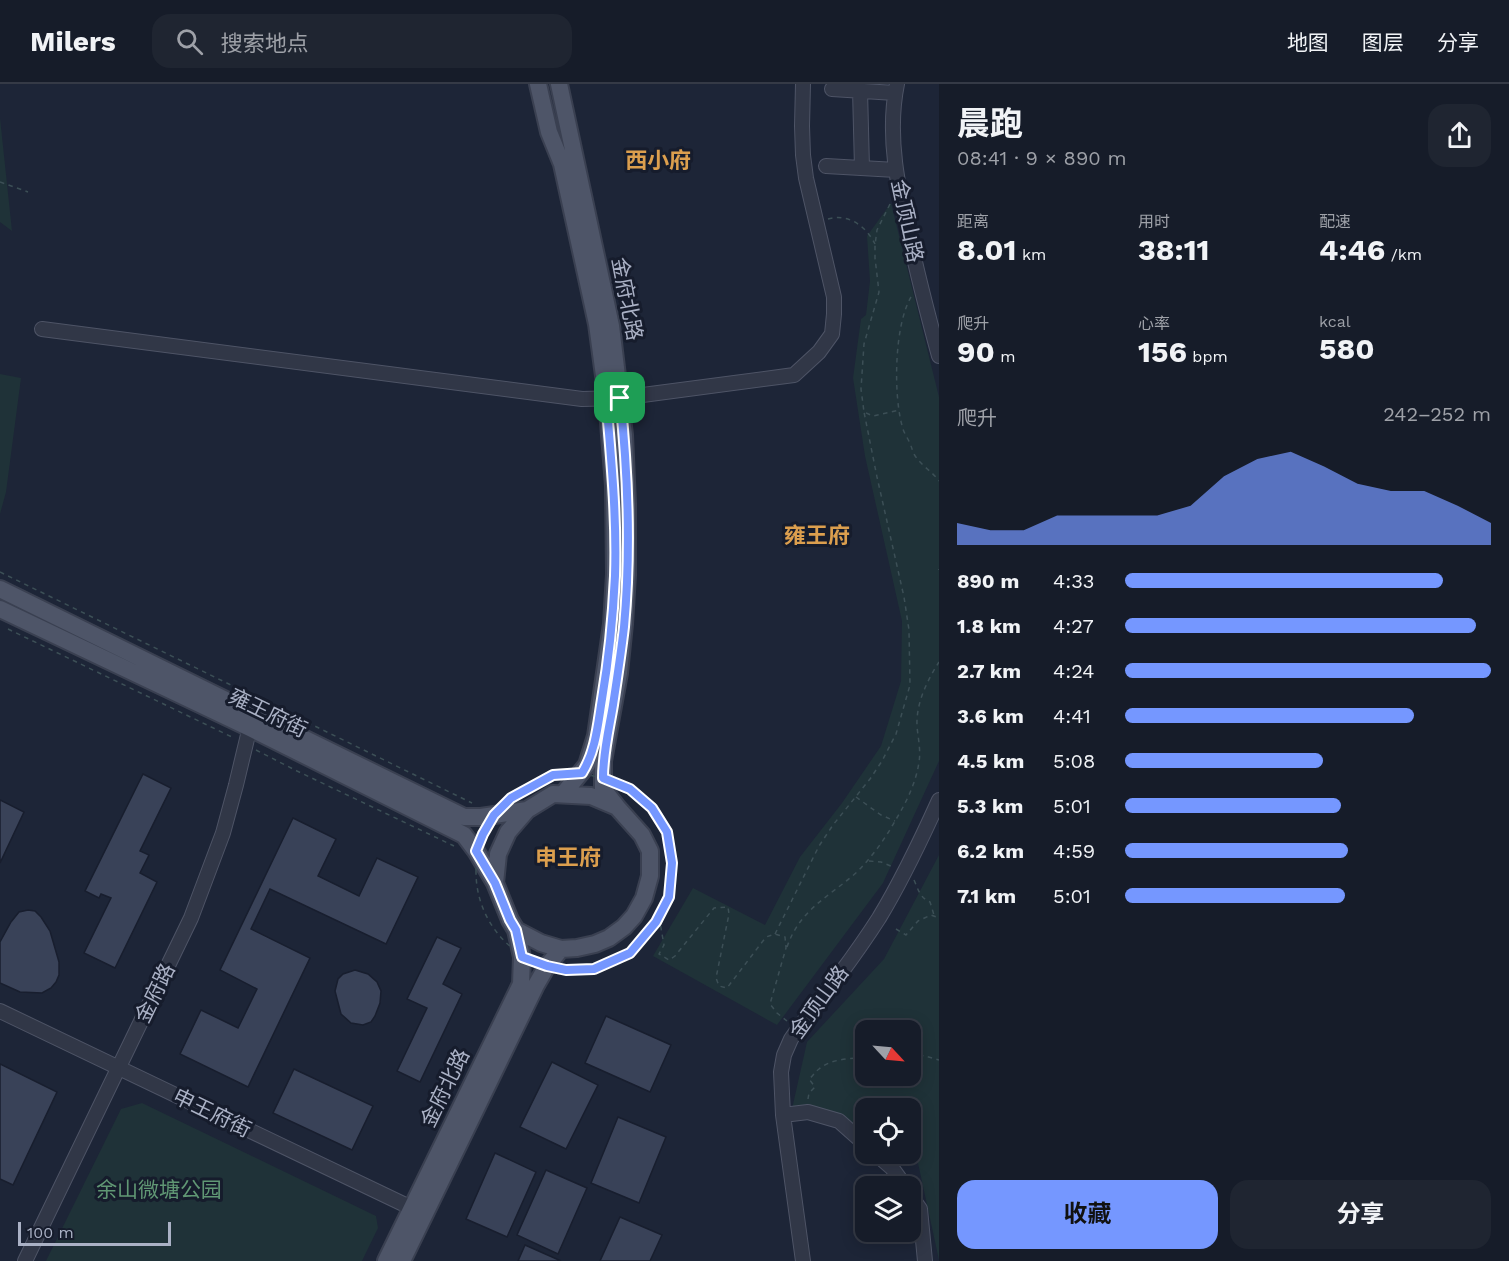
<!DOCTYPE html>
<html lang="zh">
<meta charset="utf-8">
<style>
body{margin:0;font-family:"Work Sans","Noto Sans SC",sans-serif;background:#1f2531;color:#f1f3f6;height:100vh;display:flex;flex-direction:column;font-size:22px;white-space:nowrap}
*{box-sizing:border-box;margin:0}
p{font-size:20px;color:#9ea1a8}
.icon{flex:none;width:33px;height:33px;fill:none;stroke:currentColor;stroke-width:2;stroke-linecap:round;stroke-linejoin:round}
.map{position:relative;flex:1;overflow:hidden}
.drawer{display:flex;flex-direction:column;background:#161c29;width:570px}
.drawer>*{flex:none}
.needle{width:39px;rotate:116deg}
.controls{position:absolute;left:855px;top:936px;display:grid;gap:12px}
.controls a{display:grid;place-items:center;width:66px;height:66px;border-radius:12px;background:#161c29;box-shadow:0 3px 15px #0003,0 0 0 2px #353a46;font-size:30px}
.scale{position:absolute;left:18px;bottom:15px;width:153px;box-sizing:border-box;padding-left:6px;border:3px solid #aab1c5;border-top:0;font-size:16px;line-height:21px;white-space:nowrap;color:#aab1c5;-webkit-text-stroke:4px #161c2c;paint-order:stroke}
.pin{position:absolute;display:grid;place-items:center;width:51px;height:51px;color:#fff;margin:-26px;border-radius:12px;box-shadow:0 3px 9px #0006}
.round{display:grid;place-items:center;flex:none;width:63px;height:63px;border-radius:18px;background:#1f2531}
.overview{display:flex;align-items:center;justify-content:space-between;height:102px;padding:0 18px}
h1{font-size:33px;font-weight:700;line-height:45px}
.metrics{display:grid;grid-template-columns:repeat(3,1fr);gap:9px;height:102px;padding:6px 18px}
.metrics div{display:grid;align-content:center}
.metrics b{font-size:30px;font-weight:700}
.metrics small{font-size:16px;font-weight:400}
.metrics p{font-size:16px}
.chart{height:168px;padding:12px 18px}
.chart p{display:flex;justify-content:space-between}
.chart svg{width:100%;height:108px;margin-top:6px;fill:#7597ff;opacity:.7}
.action{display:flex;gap:12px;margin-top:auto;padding:12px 18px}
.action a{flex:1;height:69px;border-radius:18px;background:#7597ff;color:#111;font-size:24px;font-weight:700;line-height:69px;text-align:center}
.action a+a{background:#1f2531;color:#f1f3f6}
ul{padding:0 18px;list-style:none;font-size:20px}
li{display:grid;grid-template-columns:96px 72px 1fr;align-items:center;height:45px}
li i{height:15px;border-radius:8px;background:#7597ff}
header{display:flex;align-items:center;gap:36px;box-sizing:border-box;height:84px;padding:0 30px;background:#161c29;border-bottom:2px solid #353a46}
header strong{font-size:28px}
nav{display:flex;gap:33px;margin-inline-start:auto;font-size:21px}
.search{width:420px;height:54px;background:#1f2531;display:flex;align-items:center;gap:15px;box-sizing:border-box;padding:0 21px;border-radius:18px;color:#9ea1a8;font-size:22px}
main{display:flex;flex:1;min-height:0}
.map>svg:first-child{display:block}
.green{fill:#1f3238;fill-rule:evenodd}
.building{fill:#394258;stroke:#181e2e;stroke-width:1.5}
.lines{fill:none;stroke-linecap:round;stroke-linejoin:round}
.minor-casing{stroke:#4e5466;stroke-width:16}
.major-casing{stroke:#3a4051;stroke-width:20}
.path{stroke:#3c4f56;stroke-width:1.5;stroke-dasharray:4.5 4.5;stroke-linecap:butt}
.minor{stroke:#313747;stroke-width:14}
.major{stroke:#4e5568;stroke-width:16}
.route-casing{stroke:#fff;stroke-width:12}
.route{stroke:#7597ff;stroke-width:8}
.labels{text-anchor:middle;stroke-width:6;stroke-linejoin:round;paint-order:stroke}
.street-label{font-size:21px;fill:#aab1c5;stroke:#161c2c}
.park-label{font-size:21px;fill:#609774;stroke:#161c2c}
.neighbourhood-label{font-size:22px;font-weight:bold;fill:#dc9f4e;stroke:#161c2c}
</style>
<header>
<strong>Milers</strong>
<div class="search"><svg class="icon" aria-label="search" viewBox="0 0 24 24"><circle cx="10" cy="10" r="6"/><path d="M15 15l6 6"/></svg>搜索地点</div>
<nav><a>地图</a><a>图层</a><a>分享</a></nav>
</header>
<main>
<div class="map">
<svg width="939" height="1177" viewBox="0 0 939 1177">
<rect width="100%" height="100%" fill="#1d2537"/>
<!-- green -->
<path class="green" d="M0,34L12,147L0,138Z
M891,119L939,313V677L883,799L777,941L653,872L693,804L765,841L800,773L842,719L881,662L901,597L902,537L865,372L853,294L861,235L866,231L870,197L867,152Z
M0,290L21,294L6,408L0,430Z
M939,771V1176L918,1079L896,1070H910V1024H866L865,1057L792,1025L807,958L884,875ZM866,946H910V992H866Z
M142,1019L376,1132L378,1144L362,1177H46L121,1025Z"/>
<!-- building -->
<path class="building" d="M143,690L171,704L140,767L149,771L140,789L157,798L115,884L84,869L111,814L101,810L99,814L85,807Z
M0,716L24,728L0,779Z
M293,734L336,755L318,792L359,812L377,774L418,793L386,860L270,805L251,845L310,874L248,1003L180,970L201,926L238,944L257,905L220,886Z
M28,826L35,827L41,833L50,847L59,878V891L56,898L51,904L42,909L20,908L0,899V858L11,838L19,828Z
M437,853L461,864L443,900L462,910L420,998L397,987L427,924L407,915Z
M355,886L368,890L377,898L381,907L380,919L375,932L371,938L363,941L351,939L341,930L335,907L338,895L343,890Z
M606,932L671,961L650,1008L585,979Z
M552,978L598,1001L566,1065L520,1043Z
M0,980L57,1008L13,1101L0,1095Z
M294,985L373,1022L352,1066L273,1029Z
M618,1033L666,1053L639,1119L591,1099Z
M495,1069L536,1088L507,1153L466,1135Z
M546,1086L587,1104L558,1170L517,1151Z
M620,1133L662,1151L650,1177H600Z
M525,1161L561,1177H518Z"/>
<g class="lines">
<!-- minor casing -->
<g class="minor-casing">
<path id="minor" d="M897,0C886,54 899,108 911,160C919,197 929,235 939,272
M832,5L895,9
M860,6L862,84
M826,82L896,86
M42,245L582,315L620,314L794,291L819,268L832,250L834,230V213L806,94L803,71L802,42L803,0
M0,927L420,1128
M783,1031L808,1028L839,1037L866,1061
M876,1070L892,1084L905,1102
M910,1111L920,1125L925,1177
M25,1177L191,834L223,749L236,701L252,634
M803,1177L783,1031L781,988L784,971L791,955L798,945C826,909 854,873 879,834C902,796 921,756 939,716"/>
</g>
<!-- major casing -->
<g class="major-casing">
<path id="major" d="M538,0L549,48L562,80L597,240L607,314L614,402L615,490L612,540L596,652L587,681L563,710
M559,0L611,242L624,351L627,420V491L624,540L619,589L603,677V705L617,723
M0,505L464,733H481L527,726
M0,525L250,644L464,751L476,767L495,799
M553,710L591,712L617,723L642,751L650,767V792L644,814L634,832L624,843L609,854L595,860L577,864L561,865L541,859L516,846L510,836L495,799L498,770L508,748L527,726Z
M386,1177L521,900L522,873L516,846
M402,1177L536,901L547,882L561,865"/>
</g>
<!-- path -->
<path class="path" d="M0,98L28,108
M890,120L877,146L875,161V174L879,208L864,260L861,305L864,328L873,332L900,326
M828,135C848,129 866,142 875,160
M911,213C894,242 893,313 903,345C905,351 909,356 911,362C912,364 913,369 914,370C920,381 932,387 939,397
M939,485V486
M0,488L472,719
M8,545L234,654
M256,666L297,687L454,762
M476 788a98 98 0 1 1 196 0a98 98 0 1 1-196 0Z
M856,713L881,731L895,737
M869,777L881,778L893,783
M914,796C918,805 920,814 930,818L934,831
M659,833L664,861L659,870L669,876L675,872L714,824L728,823L729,830L716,894L719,902L727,904L766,853L775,850L785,853L786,864L770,920L777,929L787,937
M896,845L906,851L918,837L931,831L939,834
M775,850L819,762L833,741L870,695L882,677L896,650L910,601L909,546L904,513L877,393L864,328
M787,863C800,825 829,813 857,788C872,773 885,755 895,737C906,719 916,699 919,678C921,666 918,654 917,642C916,619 927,597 939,578
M910,970L925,972L939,976
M808,1015L809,1009L815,1003L809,995C813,992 815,988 819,985C832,974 851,975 866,973"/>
<!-- minor -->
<use href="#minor" class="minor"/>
<!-- major -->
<use href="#major" class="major"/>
</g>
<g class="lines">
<!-- route casing -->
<g class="route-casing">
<path id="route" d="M606,314H620C628,389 631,468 624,543C621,569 617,595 613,621C609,645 603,669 603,694L630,705L652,724L667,748L672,779L669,813L656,838L630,869L594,885L566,886L547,882L522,873L516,846L510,836L495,799L476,767L483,750L494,731L511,714L553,691L582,689C596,667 598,639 602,615C609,574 613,533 615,492C617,433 611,373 606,314Z"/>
</g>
<!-- route -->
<use href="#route" class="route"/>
</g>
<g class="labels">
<!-- street labels -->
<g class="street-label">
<text transform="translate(907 137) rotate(78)" y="7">金顶山路</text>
<text transform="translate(627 215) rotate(79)" y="7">金府北路</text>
<text transform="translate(268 629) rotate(26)" y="7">雍王府街</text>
<text transform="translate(155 909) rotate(-64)" y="7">金府路</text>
<text transform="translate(819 918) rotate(-54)" y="7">金顶山路</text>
<text transform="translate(445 1004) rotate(-64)" y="7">金府北路</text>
<text transform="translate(212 1029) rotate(26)" y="7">申王府街</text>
</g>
<!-- park labels -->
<g class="park-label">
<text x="159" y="1113">余山微塘公园</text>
</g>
<!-- neighbourhood labels -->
<g class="neighbourhood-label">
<text x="658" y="84">西小府</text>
<text x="817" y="459">雍王府</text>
<text x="568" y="781">申王府</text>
</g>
</g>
</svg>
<div class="controls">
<a><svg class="needle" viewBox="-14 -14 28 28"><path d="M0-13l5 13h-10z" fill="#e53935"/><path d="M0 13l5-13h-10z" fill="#9ea1a8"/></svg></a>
<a><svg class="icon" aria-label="locate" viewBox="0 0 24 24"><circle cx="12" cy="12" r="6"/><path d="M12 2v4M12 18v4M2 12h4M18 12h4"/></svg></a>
<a><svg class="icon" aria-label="layers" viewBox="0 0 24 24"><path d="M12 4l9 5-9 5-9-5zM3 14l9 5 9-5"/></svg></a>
</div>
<div class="scale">100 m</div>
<div class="pin" style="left:620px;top:314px;background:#1e9e55"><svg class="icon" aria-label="arrive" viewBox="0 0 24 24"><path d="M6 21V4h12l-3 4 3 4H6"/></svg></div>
</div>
<section class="drawer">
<div class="overview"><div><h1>晨跑</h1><p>08:41 · 9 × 890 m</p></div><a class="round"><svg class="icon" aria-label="share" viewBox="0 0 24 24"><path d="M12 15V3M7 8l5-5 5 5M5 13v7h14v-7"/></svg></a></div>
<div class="metrics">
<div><p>距离</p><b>8.01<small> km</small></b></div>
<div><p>用时</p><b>38:11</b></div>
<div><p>配速</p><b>4:46<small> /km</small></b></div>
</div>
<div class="metrics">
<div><p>爬升</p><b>90<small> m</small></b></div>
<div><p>心率</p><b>156<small> bpm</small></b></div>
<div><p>kcal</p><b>580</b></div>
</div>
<div class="chart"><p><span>爬升</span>242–252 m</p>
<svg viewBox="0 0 160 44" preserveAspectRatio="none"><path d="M0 44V35L10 38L20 38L30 32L40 32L50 32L60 32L70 28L80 16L90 9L100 6L110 12L120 19L130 22L140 22L150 28L160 35V44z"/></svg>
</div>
<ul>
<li><b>890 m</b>4:33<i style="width:87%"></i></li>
<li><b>1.8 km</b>4:27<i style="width:96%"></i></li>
<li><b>2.7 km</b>4:24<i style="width:100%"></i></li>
<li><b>3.6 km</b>4:41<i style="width:79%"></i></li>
<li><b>4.5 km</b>5:08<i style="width:54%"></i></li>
<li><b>5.3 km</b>5:01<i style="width:59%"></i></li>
<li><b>6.2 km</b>4:59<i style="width:61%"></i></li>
<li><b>7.1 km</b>5:01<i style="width:60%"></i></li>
</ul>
<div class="action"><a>收藏</a><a>分享</a></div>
</section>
</main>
